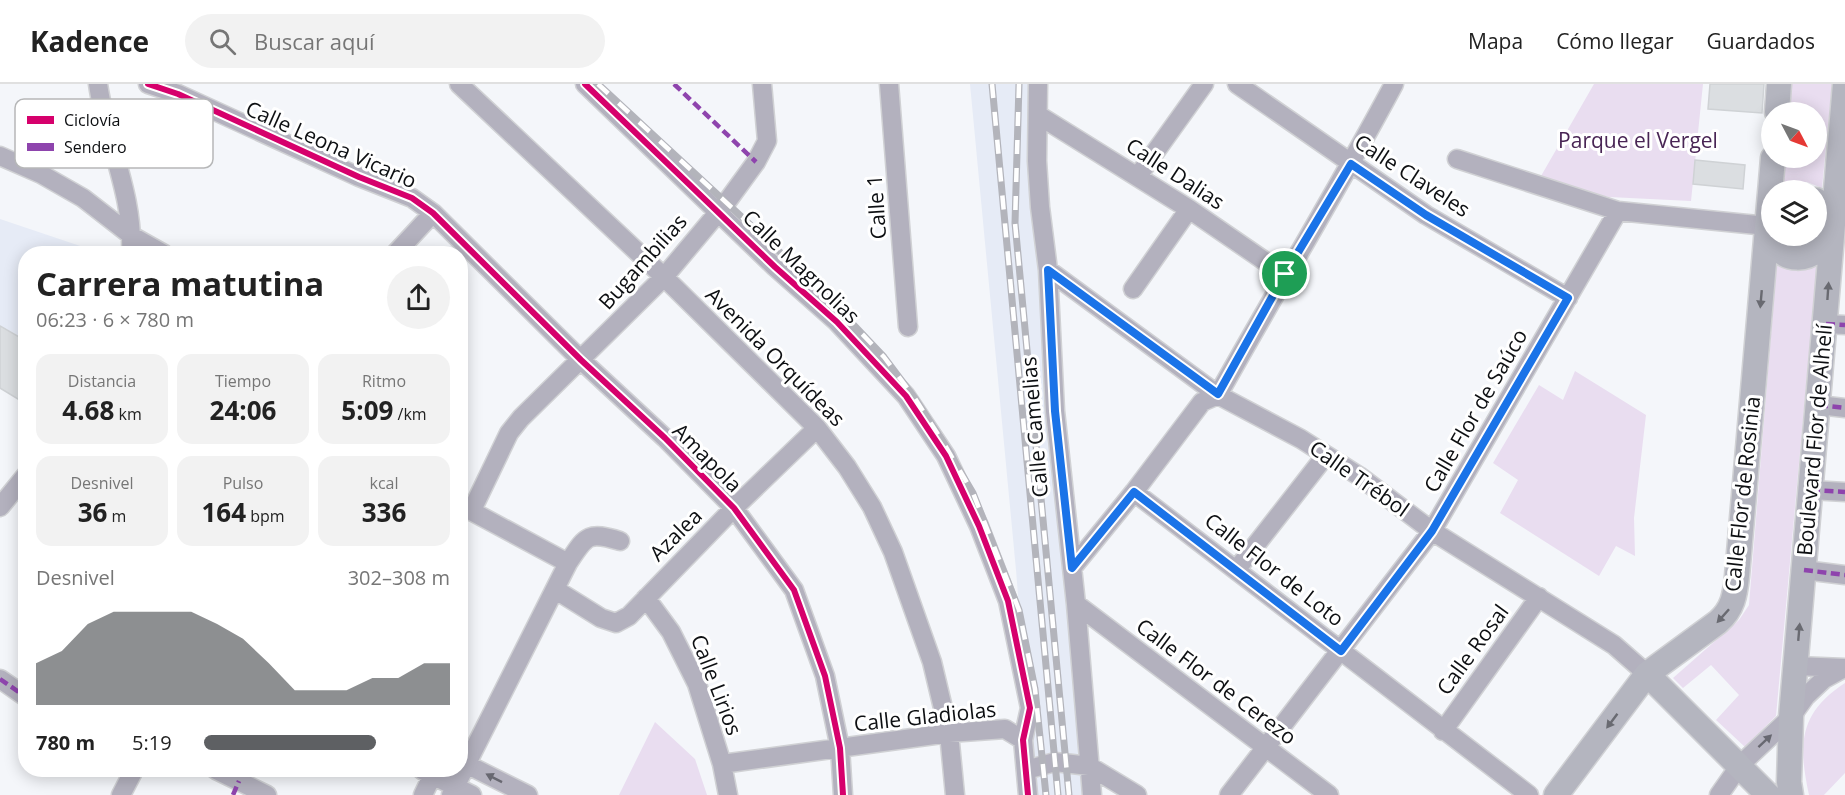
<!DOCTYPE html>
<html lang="es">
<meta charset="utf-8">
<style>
body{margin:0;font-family:"Open Sans",sans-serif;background:#f2f2f2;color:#222;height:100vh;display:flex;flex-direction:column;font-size:22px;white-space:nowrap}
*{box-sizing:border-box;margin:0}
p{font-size:20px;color:#767676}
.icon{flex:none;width:33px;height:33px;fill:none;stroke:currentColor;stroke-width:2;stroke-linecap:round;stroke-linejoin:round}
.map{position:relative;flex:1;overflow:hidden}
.panel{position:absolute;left:18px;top:162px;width:450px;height:531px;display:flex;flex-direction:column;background:#fff;border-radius:24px;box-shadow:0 3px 15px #0003}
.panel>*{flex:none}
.needle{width:39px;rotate:131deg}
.fabs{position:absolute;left:1761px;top:18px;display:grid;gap:12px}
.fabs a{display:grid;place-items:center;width:66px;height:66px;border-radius:50%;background:#fff;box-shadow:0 3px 15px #0003;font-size:30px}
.pin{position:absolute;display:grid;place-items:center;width:51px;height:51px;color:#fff;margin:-26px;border:3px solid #fff;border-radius:50%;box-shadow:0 2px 6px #0007}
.round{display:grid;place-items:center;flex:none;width:63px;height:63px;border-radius:32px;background:#f2f2f2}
.head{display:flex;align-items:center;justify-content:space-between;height:102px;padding:0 18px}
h1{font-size:33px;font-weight:700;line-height:45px}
.metrics{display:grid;grid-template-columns:repeat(3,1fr);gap:9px;height:102px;padding:6px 18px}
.metrics div{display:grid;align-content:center;border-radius:15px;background:#f2f2f2;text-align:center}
.metrics b{font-size:26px;font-weight:700}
.metrics small{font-size:16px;font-weight:400}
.metrics p{font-size:16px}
.chart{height:168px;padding:12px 18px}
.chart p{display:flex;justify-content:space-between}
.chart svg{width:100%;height:108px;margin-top:6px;fill:#5e6063;opacity:.7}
ul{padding:0 18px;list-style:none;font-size:20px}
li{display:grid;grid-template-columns:96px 72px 1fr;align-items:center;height:45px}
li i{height:15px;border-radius:8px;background:#5e6063}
header{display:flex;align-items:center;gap:36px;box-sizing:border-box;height:84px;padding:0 30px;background:#fff;border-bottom:2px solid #e0e0e0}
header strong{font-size:28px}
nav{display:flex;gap:33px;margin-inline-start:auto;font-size:21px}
.search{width:420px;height:54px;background:#f2f2f2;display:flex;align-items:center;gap:15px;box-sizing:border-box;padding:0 21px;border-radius:33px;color:#767676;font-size:22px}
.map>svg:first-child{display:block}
.built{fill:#e6ebf6}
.green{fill:#e9ddf0}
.building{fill:#dbdee1;stroke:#cfd2d5;stroke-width:1.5}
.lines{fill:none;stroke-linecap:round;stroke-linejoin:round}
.minor-casing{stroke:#d0d1d4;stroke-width:21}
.major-casing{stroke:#d0d1d4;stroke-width:27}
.minor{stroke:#b3b1be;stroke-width:18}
.major{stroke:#b4b5bf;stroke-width:24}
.rail-casing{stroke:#b3b4bb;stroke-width:7}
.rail{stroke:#fff;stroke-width:4.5;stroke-dasharray:14;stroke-linecap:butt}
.quiet{stroke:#8e44ad;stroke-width:4.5;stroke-dasharray:9 4.5;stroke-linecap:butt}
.cycleway-casing{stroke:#fff;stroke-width:10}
.cycleway{stroke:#d6006c;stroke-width:6}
.oneway{fill:#696a71}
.oneway2{fill:#686871}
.route-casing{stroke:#fff;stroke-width:12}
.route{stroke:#1a73e8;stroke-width:8}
.labels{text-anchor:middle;stroke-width:6;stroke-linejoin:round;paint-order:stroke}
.park-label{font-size:21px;fill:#492555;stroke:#fff}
.street-label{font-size:21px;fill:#0d0f12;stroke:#fff}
.key{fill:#fff;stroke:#b6b7b8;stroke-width:1.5}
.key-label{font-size:16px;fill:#0d0f12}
</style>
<header>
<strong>Kadence</strong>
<div class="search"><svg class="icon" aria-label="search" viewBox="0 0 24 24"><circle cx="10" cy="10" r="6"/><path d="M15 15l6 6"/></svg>Buscar aquí</div>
<nav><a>Mapa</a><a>Cómo llegar</a><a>Guardados</a></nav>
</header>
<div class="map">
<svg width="1845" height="711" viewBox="0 0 1845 711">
<rect width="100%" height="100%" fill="#f4f6fa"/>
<!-- built -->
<path class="built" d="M970,0H1032L1037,168L1053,364L1086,711H1036L1028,637L1016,486Z
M0,135L101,169L26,170L25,257L0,242Z"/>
<!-- green -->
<path class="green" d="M1594,0H1703L1691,117L1609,113L1577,106L1541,92Z
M1792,0H1832L1822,104L1807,98L1782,101L1784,74H1816V28H1789Z
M1777,177L1809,184L1817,181L1776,632L1745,663L1716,636L1739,611L1711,581L1683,604L1673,594L1739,536L1749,521Z
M1575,287L1646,331L1634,434L1635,472L1616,462L1599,492L1500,429L1518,396L1493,379L1539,301L1563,316Z
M1845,599V689L1824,711H1809C1798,660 1799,629 1845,599Z
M655,638L695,675L707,711H619Z"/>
<!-- building -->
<path class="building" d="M1710,0H1764L1762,29L1708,25Z
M1695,76L1745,81L1743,105L1693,100Z
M0,242L26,257V320L0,304Z"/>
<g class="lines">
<!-- minor casing -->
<g class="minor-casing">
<path id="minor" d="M98,0C106,57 134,111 131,170
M148,0L178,10L359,93L412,114L433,129L581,276L665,354L734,424L794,506L825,592L840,664L843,711
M459,0L664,193L817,344L847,383L872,423L893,468L932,578L949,649L955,711
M585,0L775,183L837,238L906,312L946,372L979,442L1008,517L1030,624L1023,656L1028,711
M889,0L908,243
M1038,0L1037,77L1040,123L1048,186L1055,327L1076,520L1092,711
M1237,0L1426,131L1568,214
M1038,31L1189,125L1285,191
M0,72L41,90L83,114L132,152L164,170
M1457,75L1618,127L1767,142
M1138,92L1204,0
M395,170L433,129
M1048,186L1218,311L1301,355L1359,392L1432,447L1614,561L1647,590
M1133,205L1189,125
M1826,240L1845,241
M1819,321L1845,324
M1811,406L1845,408
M1134,408L1529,711
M460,421L568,479
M0,423L26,391
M472,426L509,349L521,334L664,193L726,119L756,78L767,57L762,0
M1072,484L1134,408L1202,318L1218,311C1276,207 1338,105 1394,0
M1237,485L1326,371
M1804,486L1845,491
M556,506L601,534L616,539L629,532L734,424L817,344
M646,514L671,548L697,600L722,680L728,711
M1076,520L1329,711
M1796,582L1845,584
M0,595L26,613
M1443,647L1539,513
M460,677L528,711
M722,680L949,649L1005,645L1023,656
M216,686L267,711
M422,686L472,711
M1026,686L1055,678L1089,682L1137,711
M121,711L134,686
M423,711L435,686
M451,711L568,479C586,452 587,447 620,457
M1229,711L1432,447L1618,127
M1719,711L1740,681L1791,633L1806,612L1824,595L1844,584"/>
</g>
<!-- major casing -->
<g class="major-casing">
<path id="major" d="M1777,28L1779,0
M1768,141C1772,184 1820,184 1832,144L1826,125L1816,116
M1647,590L1768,711
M1556,711L1647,590L1718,538C1733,525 1735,511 1737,492L1773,74
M1791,711L1789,698L1791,633L1845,0"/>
</g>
<!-- minor -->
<use href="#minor" class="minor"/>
<!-- major -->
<use href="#major" class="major"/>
<!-- rail casing -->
<g class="rail-casing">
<path id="rail" d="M598,0L809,195L848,235L884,273L914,313L943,358L973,409L1019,526L1035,605L1046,711
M992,0L1058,711
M1019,0L1015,139L1069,711"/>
</g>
<!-- rail -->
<use href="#rail" class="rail"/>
<!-- quiet -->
<path class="quiet" d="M674,0L756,78
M1826,240L1845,241
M1819,321L1845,324
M1811,406L1845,408
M1804,486L1845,491
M0,595L26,613
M130,686L133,687
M233,711L239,697"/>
<!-- cycleway casing -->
<g class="cycleway-casing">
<path id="cycleway" d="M148,0L178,10L359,93L412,114L433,129L581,276L665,354L734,424L794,506L825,592L840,664L843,711
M585,0L775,183L837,238L906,312L946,372L979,442L1008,517L1030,624L1023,656L1028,711"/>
</g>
<!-- cycleway -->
<use href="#cycleway" class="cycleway"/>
</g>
<!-- one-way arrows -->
<defs><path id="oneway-solid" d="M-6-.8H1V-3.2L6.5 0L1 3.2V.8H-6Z" transform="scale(1.5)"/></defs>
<g class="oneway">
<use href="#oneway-solid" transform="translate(1828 207) rotate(-86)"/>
<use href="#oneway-solid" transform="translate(1761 215) rotate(95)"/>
<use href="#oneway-solid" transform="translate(1723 532) rotate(132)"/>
<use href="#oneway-solid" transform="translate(1799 548) rotate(-85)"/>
<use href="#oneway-solid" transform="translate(1612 637) rotate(127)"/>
</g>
<g class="oneway2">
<use href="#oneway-solid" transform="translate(1765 657) rotate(-43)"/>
<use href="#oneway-solid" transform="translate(494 694) rotate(-153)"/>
</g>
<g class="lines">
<!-- route casing -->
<g class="route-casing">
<path id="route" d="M1351,80L1426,131L1568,214L1432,447L1341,567L1134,408L1072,484L1055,327L1048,186L1218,310L1285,190Z"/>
</g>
<!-- route -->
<use href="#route" class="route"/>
</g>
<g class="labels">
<!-- park labels -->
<g class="park-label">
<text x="1638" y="64">Parque el Vergel</text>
</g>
<!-- street labels -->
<g class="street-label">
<text transform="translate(331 61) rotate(24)" y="7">Calle Leona Vicario</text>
<text transform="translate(1175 90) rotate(33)" y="7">Calle Dalias</text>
<text transform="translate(1412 92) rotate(33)" y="7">Calle Claveles</text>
<text transform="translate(877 123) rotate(-94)" y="7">Calle 1</text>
<text transform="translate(643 178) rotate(-48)" y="7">Bugambilias</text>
<text transform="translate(801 183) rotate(44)" y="7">Calle Magnolias</text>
<text transform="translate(775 273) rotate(45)" y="7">Avenida Orquídeas</text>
<text transform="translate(1476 327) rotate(-60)" y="7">Calle Flor de Saúco</text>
<text transform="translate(1035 343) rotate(-95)" y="7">Calle Camelias</text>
<text transform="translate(1815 356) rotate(-85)" y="7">Boulevard Flor de Alhelí</text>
<text transform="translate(707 374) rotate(45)" y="7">Amapola</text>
<text transform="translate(1359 395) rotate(35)" y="7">Calle Trébol</text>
<text transform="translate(1743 410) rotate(-84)" y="7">Calle Flor de Rosinia</text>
<text transform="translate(676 451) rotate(-45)" y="7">Azalea</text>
<text transform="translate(1274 486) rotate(38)" y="7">Calle Flor de Loto</text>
<text transform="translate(1473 566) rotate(-54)" y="7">Calle Rosal</text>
<text transform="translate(1216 598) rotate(37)" y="7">Calle Flor de Cerezo</text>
<text transform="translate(716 601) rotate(69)" y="7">Calle Lirios</text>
<text transform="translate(925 633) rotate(-6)" y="7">Calle Gladiolas</text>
</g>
</g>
<!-- legend -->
<rect x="15" y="15" width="198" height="69" rx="9" class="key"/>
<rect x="27" y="32" width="27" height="8" fill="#d6006c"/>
<rect x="27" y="59" width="27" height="8" fill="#8e44ad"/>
<g class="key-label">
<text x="64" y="42">Ciclovía</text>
<text x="64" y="69">Sendero</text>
</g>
</svg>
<div class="fabs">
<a><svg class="needle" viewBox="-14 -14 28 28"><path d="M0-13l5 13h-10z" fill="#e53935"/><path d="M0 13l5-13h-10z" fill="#767676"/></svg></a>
<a><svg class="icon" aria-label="layers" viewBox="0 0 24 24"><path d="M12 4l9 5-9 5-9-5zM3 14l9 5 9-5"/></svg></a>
</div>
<div class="pin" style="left:1285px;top:190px;background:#1e9e55"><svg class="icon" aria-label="arrive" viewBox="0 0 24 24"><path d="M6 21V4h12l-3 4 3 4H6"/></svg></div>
<section class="panel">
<div class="head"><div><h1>Carrera matutina</h1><p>06:23 · 6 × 780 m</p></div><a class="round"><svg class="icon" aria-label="share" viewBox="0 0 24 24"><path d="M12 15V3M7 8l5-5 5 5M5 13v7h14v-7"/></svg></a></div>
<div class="metrics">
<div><p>Distancia</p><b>4.68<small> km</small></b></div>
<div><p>Tiempo</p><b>24:06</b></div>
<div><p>Ritmo</p><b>5:09<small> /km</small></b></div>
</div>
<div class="metrics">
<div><p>Desnivel</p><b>36<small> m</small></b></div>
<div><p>Pulso</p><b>164<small> bpm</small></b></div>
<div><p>kcal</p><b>336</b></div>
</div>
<div class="chart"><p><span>Desnivel</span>302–308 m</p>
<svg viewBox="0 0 160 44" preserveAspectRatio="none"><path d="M0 44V27L10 22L20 11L30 6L40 6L50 6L60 6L70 11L80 17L90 27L100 38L110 38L120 38L130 33L140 33L150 27L160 27V44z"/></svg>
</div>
<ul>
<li><b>780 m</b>5:19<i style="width:70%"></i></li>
</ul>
</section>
</div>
